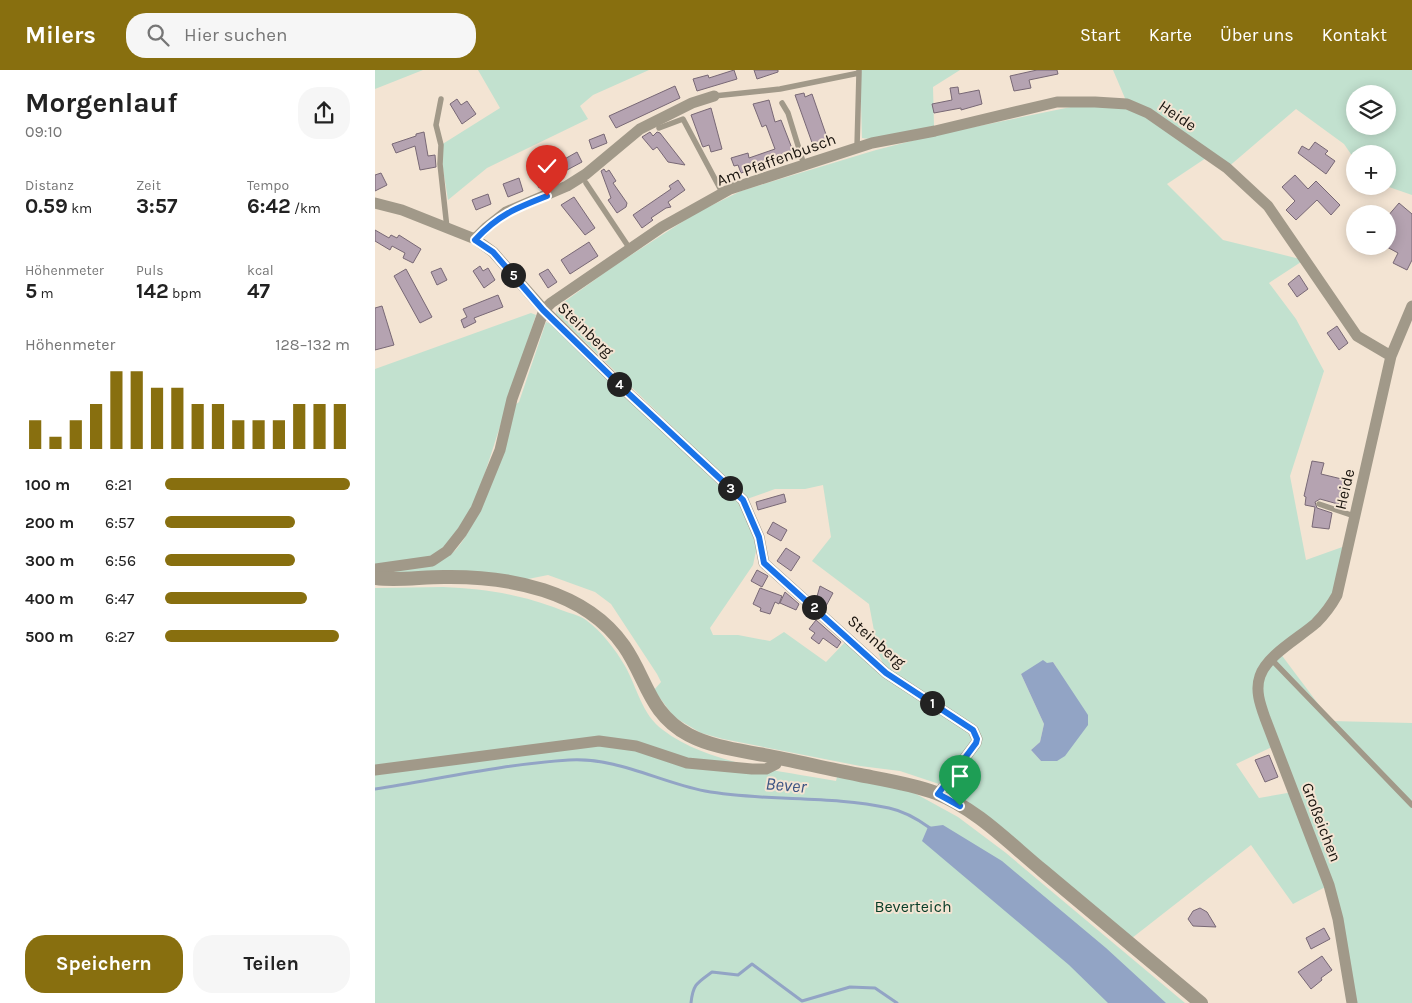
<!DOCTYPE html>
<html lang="de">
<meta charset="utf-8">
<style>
body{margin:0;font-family:Karla,sans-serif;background:#f6f6f6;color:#222;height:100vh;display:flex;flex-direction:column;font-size:19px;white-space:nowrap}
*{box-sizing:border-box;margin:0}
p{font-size:16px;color:#767676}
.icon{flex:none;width:28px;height:28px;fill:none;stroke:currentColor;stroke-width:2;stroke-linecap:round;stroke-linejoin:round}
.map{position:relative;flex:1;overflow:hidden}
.panel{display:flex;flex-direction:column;background:#fff;width:375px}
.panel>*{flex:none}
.tools{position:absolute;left:971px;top:15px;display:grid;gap:10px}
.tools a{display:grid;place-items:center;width:50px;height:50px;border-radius:50%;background:#fff;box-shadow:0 2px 12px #0003;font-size:25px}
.pin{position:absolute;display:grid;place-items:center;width:42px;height:42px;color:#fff;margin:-51px -21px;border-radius:50% 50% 50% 0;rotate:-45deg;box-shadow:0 0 5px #0007}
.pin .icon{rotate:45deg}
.km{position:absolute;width:25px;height:25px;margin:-12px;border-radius:50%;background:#222;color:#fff;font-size:14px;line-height:25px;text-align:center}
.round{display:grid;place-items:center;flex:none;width:52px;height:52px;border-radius:20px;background:#f6f6f6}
.head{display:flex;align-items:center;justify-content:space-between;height:85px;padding:0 25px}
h1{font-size:28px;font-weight:700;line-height:38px}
.figures{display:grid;grid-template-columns:repeat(3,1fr);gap:8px;height:85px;padding:5px 25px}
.figures div{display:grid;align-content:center}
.figures b{font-size:21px;font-weight:700}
.figures small{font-size:14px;font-weight:400}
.figures p{font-size:14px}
.chart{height:140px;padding:10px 25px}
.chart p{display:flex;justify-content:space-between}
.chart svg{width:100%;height:90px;margin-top:5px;stroke:#886f0f;stroke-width:6}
.action{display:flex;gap:10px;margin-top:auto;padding:10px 25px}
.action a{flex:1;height:58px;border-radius:20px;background:#886f0f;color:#fff;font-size:20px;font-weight:700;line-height:58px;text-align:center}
.action a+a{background:#f6f6f6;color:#222}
ul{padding:0 25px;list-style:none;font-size:16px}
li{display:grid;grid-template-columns:80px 60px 1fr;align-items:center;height:38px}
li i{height:12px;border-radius:6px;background:#886f0f}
header{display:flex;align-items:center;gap:30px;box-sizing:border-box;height:70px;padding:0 25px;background:#886f0f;color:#fff}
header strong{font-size:24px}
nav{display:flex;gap:28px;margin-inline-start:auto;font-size:18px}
.search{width:350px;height:45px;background:#f6f6f6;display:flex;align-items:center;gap:12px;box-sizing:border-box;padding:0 18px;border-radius:20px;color:#767676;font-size:19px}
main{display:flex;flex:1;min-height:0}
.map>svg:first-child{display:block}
.green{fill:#c2e1cf;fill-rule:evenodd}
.water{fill:#92a4c5}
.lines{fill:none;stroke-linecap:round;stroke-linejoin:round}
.stream{stroke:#92a4c5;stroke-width:3}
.building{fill:#b5a3b1;stroke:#786875}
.service{stroke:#a19989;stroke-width:5.5}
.minor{stroke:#a19989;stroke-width:11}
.tertiary{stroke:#a19989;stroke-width:14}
.route-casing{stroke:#fff;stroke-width:10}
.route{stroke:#1a73e8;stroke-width:6}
.labels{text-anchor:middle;stroke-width:4;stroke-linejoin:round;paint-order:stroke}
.street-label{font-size:16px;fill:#18130d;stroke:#f3e4d3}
.park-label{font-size:16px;fill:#083d27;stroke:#f3e4d3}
.water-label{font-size:18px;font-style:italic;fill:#3c5483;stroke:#f3e4d3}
</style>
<header>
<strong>Milers</strong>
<div class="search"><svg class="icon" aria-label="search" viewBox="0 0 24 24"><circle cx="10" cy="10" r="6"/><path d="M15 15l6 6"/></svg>Hier suchen</div>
<nav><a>Start</a><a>Karte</a><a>Über uns</a><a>Kontakt</a></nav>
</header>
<main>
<section class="panel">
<div class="head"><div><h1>Morgenlauf</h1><p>09:10</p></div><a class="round"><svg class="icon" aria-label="share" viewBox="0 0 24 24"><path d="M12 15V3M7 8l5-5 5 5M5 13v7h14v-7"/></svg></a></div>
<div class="figures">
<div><p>Distanz</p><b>0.59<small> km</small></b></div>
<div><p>Zeit</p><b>3:57</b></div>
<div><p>Tempo</p><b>6:42<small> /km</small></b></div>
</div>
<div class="figures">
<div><p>Höhenmeter</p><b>5<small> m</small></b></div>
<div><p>Puls</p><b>142<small> bpm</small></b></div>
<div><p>kcal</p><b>47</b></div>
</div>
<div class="chart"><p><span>Höhenmeter</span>128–132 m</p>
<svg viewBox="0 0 160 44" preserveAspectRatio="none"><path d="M5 44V30M15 44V38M25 44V30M35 44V22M45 44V6M55 44V6M65 44V14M75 44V14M85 44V22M95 44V22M105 44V30M115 44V30M125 44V30M135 44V22M145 44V22M155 44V22"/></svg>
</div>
<ul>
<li><b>100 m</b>6:21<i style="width:100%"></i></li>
<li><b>200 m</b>6:57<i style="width:70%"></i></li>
<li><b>300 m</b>6:56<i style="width:70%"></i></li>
<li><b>400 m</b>6:47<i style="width:77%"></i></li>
<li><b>500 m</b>6:27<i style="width:94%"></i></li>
</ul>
<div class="action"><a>Speichern</a><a>Teilen</a></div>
</section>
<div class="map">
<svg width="1037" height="933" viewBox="0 0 1037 933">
<rect width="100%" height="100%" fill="#f3e4d3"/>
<!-- green -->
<path class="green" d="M0,0H48L0,19Z
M103,0H274L218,25L205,36L213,49L112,98L73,130L67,93L66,75L125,38Z
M485,0H585L558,17L559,56L494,69L487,68Z
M738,0H1037V125L1011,116H1012V84H980V90L969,74L921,39L852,98L834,86L792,114L848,170L929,190L894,213L921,249L949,301L915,406L931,490L973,475L962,525L905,583L956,651L1037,653V933H976L954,815L918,834L876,775L757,868L585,729L594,722L583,726L572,721L604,674L589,658L597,668L592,681L564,714L525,701L485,696L348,669L326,663L299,647L279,620L286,612L282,604L236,534L220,522L173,505L153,509L119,503H13C28,499 61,493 72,487C103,469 128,369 140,335L144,332L171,252L178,255L350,421L356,419L384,467L378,495L335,558L338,565H363L395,571L409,562L451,592L473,569L511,601L503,582L494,534L437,491L456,467L448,415L430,419H400L372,429L181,244L182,237L239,196L321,143L366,121L501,80L560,65L720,32L752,33ZM980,24H1012V56H980ZM678,592L682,598L666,691L656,680L665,672L669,654L646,604ZM897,677L918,722L884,728L861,694Z
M156,243L161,245L99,437L81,467L55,488L0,496V299Z
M68,517C111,519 145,524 186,540C194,543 204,545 211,550C227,562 240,579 250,596C262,617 267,645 288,660C332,694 407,701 461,711L462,707L532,719L583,747L631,783L810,933H0V518Z"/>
<!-- water -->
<path class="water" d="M668,590L672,593L678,592L713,645V655L690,686L682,691H666L656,680L665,672L669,654L646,604Z
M568,755L627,791L731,878L791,933H733L694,895L547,771L553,757Z"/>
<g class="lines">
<!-- stream -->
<path class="stream" d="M0,719C64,709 130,694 194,690C242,687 284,712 330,721C391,732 454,725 514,738C528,741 544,750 555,758
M316,933C318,914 322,913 337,902L363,905L377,894L427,931L475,917L500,918L522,933"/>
</g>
<!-- building -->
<path class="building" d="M359,0L362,9L322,21L318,9L333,5L334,8Z
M379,0H403V2L382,9Z
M662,0H682L683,4L654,10L656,18L639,21L635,6Z
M300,16L305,28L241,58L234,46Z
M583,17L584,24L604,20L607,34L586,40V38L559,43L557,34L577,30L575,18Z
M429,23L430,27L437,24L455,76L440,81L420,25Z
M82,29L86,35L92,31L101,44L87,54L75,34Z
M394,30L400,52L406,50L420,86L366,103L363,95L359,96L356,88L373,83L374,88L400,79L391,55L387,57L378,34Z
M336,38L347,79L336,82L334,75L328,77L327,75L316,45Z
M49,62L53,86L60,85L61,97L45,100L40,76L21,83L17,74L41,66V64Z
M275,62L278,66L282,62L285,63L310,95L293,92L282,77L278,80L267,67Z
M229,64L232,73L217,79L214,70Z
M940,72L953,81L950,84L960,91L951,104L923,83L927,76L934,80Z
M202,82L207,92L192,100L186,91Z
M229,99L231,102L234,100L241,111L238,113L252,133L251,137L242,143L233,130L236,128L226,101Z
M6,103L12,115L0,121V105Z
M174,103L178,111L164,118L160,110Z
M920,105L933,119L941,111L965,135L956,145L942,130L921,150L911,140L920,131L907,117Z
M144,108L148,121L133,127L128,114Z
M303,110L310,120L293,132L296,137L291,138L276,148L278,150L267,158L258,145L296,119L294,116Z
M113,124L116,134L101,140L97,130Z
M199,127L220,158L210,165L186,135Z
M1024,133L1037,144V190L1032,200L1018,193L1023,183L1012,177V147Z
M0,160L14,168L16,165L22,168L24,165L46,179L38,193L28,188L30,183L17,176L15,180L0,171Z
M214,172L223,186L195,204L186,190Z
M105,196L108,201L113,198L120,210L109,218L98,201Z
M66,198L72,210L62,215L56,202Z
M31,199L57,247L45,253L19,206Z
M173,199L182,212L173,218L164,204Z
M924,205L933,219L922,227L913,214Z
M123,225L128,237L99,248L101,252L89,258L86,250L92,247L88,239Z
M7,236L19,275L0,280V238Z
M962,256L973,273L964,280L952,263Z
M937,391L949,393L946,404L975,411L970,436L945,429L940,432L942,438L957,443L954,459L937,457L940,437L930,435L931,427L929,426Z
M409,424L411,432L383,440L381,432Z
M398,452L412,460L406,471L392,463Z
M411,478L425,487L416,501L402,491Z
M382,500L393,506L387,517L376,511Z
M445,516L458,523L450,538L441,530Z
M385,518L407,526L404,534L400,532L395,544L385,541L386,538L378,534Z
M410,522L424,534L421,540L405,533Z
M441,550L466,572L462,578L448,568L444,574L436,568L440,563L434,559Z
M894,685L903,707L890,712L880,690Z
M825,838L832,842L841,857L818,856L813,849L818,841Z
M949,858L955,869L936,879L931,868Z
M947,886L957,900L946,908L947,910L936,919L923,902Z"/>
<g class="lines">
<!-- service -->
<path class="service" d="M339,26L405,19L484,3V0
M66,29L61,55L66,75L65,94L72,158
M407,33L413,43L429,95
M284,58L308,49L348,124
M482,77L484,3
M211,113L255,179
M944,434L979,446
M896,589L1037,735"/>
<!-- minor -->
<path class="minor" d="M0,133L27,140L100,169L118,182L169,240L254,324L368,430L384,467L389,493L511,603L598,660L602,669L601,673L563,724
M100,169L112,157L131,142L192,116L211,104L265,59L317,33L339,26
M0,499L57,491L72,481L87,462L101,439L125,380L137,329L169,240L176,233L287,157L355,119L497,73L560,61L682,32H720L752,34L773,43L852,98L893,136L982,266L1016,286
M0,700L224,671L261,676L312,693L377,699H391L401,694L403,688
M977,933L963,849L954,815L890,648C885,634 880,620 885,606C892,585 924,568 941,553C949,545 956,536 962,525L1016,286L1037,236"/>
<!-- tertiary -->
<path class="tertiary" d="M0,508C22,511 46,507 69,507C133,506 210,520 249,576C272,609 274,644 314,665C337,677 363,680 389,685C421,691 453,699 485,705C511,710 537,714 561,723C602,739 635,774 668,801C720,845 773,889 826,933"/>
</g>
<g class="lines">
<!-- route casing -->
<g class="route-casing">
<path id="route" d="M172,126C141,138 123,145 100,170L118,182L168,240L254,324L368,430L384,467L389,493L511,603L598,660L602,669L601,673L563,724L585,736"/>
</g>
<!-- route -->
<use href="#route" class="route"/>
</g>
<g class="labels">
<!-- street labels -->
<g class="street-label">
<text transform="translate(803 45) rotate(34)" y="6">Heide</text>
<text transform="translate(401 89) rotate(-20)" y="6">Am Pfaffenbusch</text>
<text transform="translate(211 259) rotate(44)" y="6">Steinberg</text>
<text transform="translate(969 419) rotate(-77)" y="6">Heide</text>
<text transform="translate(502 571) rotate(41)" y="6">Steinberg</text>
<text transform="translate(947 752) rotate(69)" y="6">Großeichen</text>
</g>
<!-- park labels -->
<g class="park-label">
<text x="538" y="842">Beverteich</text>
</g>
<!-- water labels -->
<g class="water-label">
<text transform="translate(411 715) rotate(5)" y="6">Bever</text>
</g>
</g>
</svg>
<div class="tools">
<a><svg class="icon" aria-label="layers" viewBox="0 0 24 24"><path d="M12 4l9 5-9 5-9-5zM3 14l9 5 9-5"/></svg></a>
<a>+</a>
<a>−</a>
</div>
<div class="pin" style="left:585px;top:736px;background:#1e9e55"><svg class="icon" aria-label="arrive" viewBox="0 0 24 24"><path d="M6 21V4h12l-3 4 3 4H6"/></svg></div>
<div class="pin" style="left:172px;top:126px;background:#d93025"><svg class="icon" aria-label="check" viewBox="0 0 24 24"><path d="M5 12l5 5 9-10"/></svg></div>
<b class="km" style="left:557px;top:633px">1</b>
<b class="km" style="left:439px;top:537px">2</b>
<b class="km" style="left:355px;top:418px">3</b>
<b class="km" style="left:244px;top:314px">4</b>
<b class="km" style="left:138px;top:205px">5</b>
</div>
</main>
